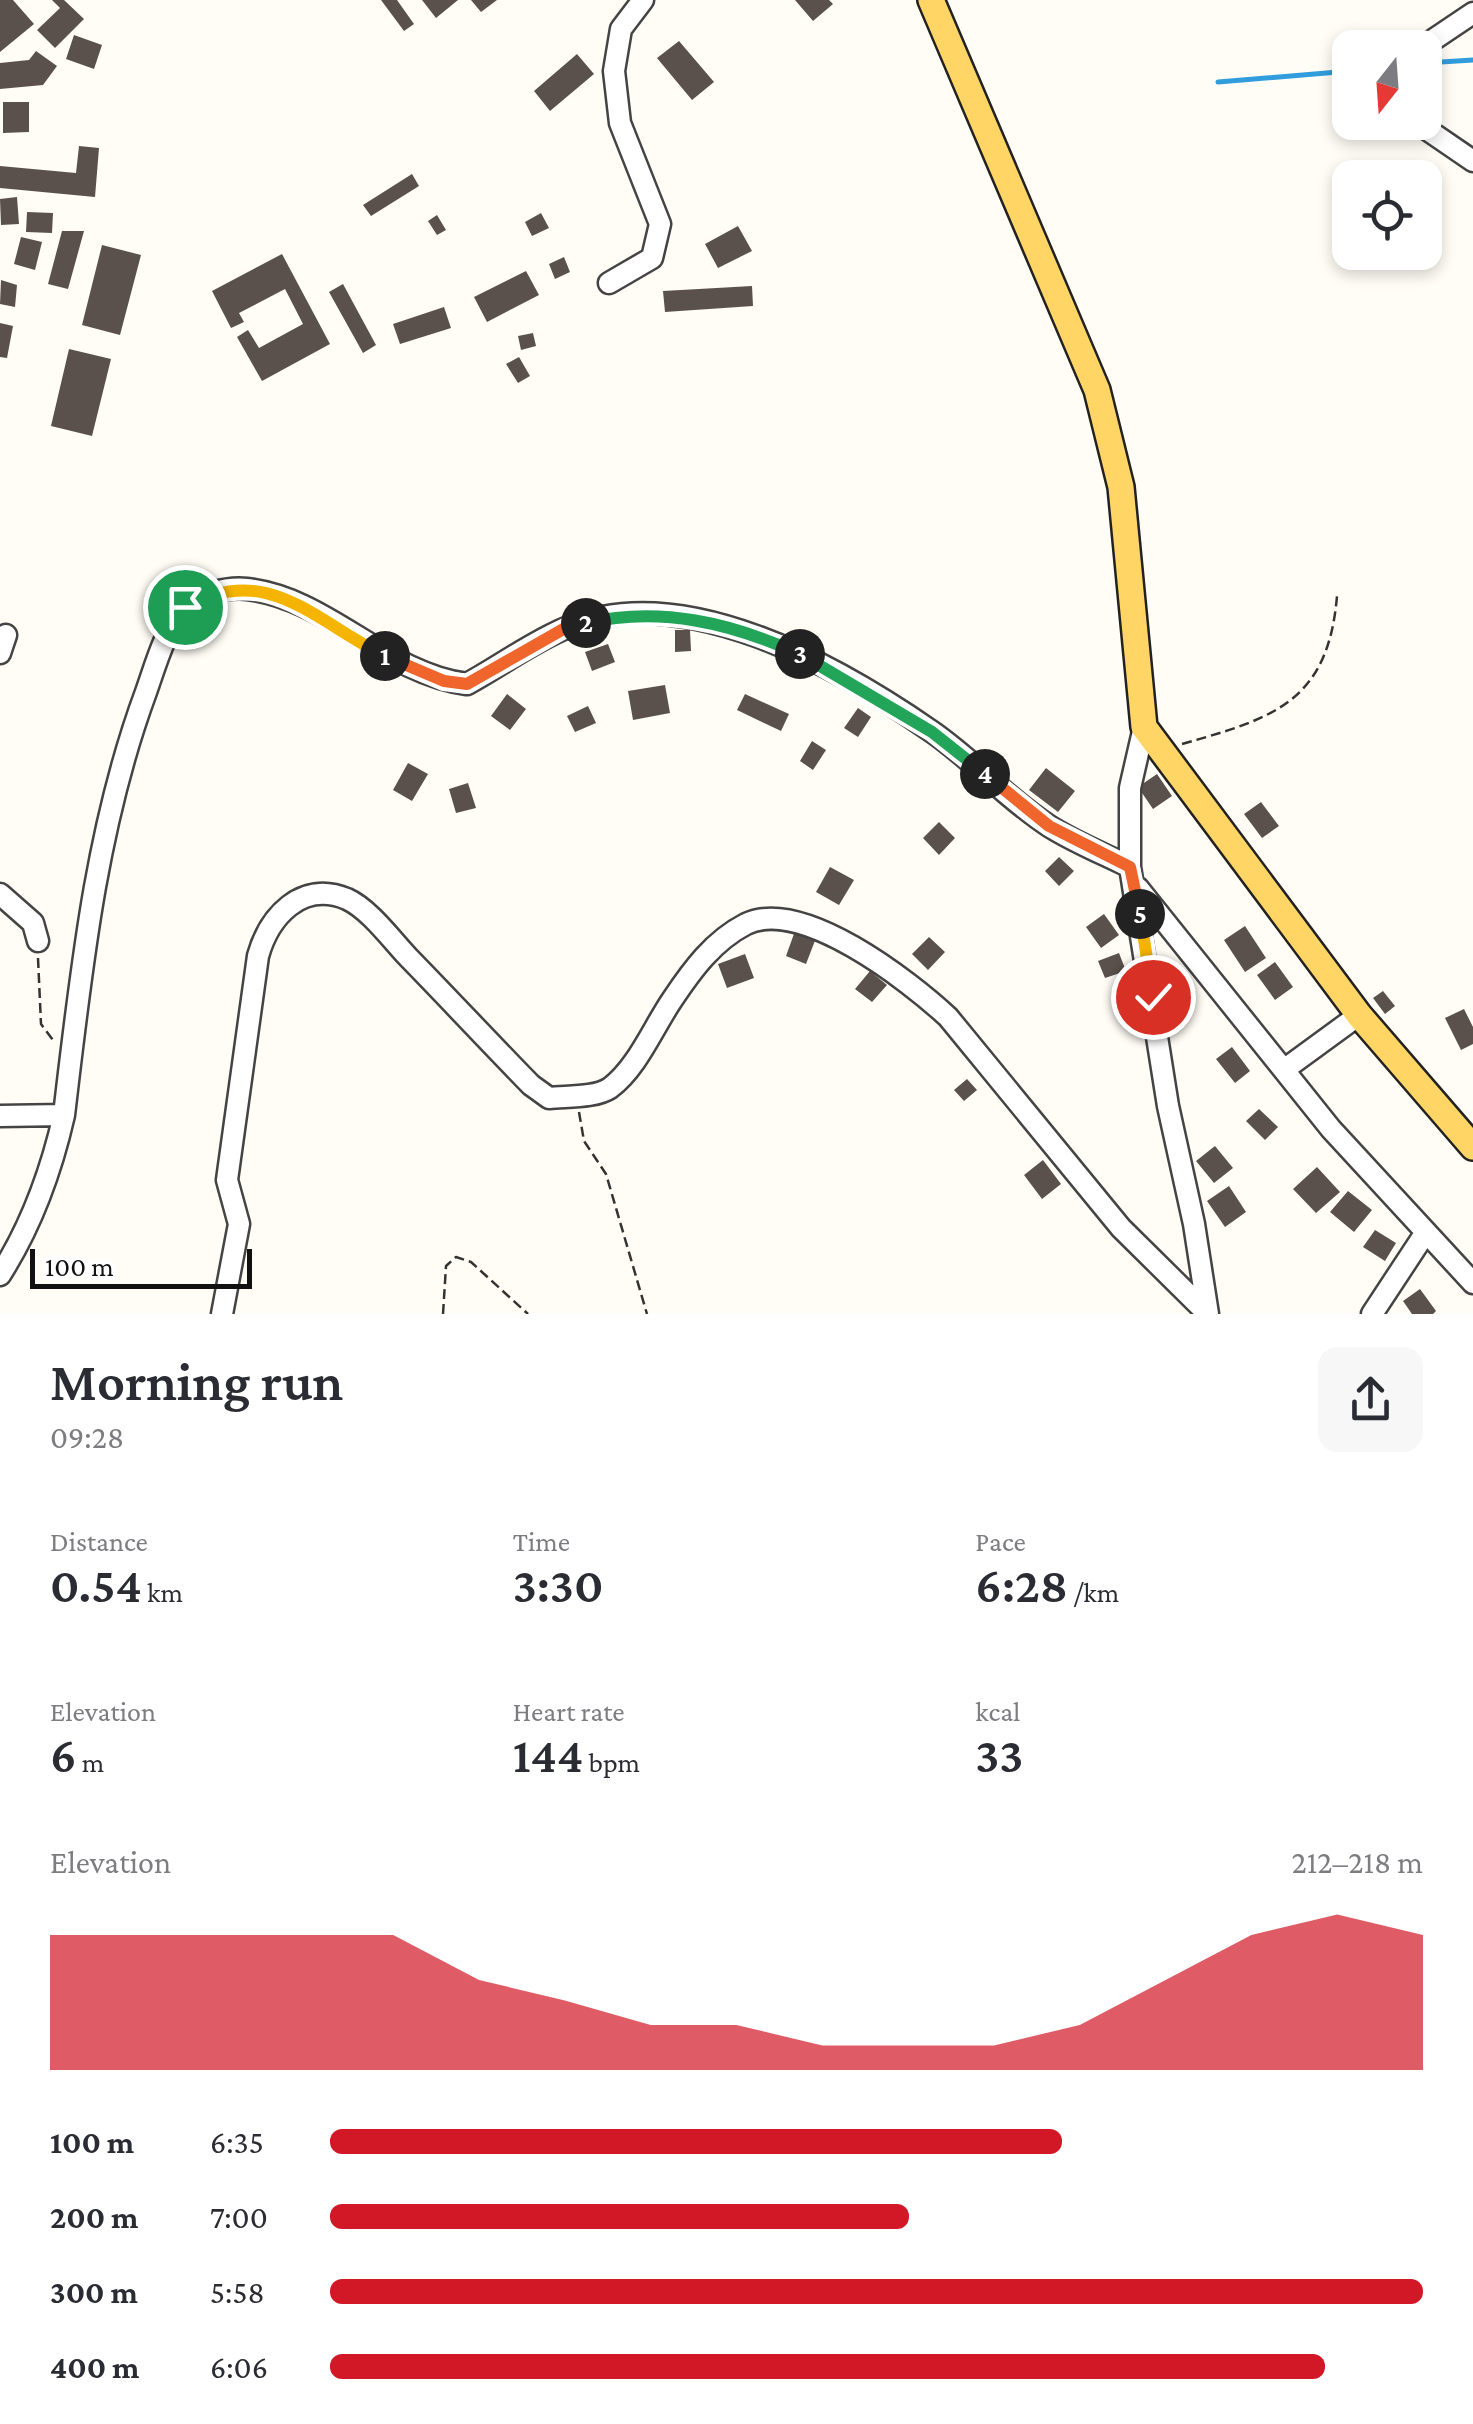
<!DOCTYPE html>
<meta charset="utf-8">
<style>
body{margin:0;font-family:"Crimson Pro",serif;background:#f7f7f7;color:#2b2b33;height:100vh;display:flex;flex-direction:column;font-size:38px;white-space:nowrap}
*{box-sizing:border-box;margin:0}
p{font-size:32px;color:#7c7c81}
.icon{flex:none;width:55px;height:55px;fill:none;stroke:currentColor;stroke-width:2;stroke-linecap:round;stroke-linejoin:round}
.map{position:relative;height:1314px;overflow:hidden}
.details{display:flex;flex-direction:column;background:#fff;flex:1}
.details>*{flex:none}
.needle{width:65px;rotate:197deg}
.buttons{position:absolute;left:1332px;top:30px;display:grid;gap:20px}
.buttons a{display:grid;place-items:center;width:110px;height:110px;border-radius:20px;background:#fff;box-shadow:0 5px 15px #0003;font-size:50px}
.scale{position:absolute;left:30px;bottom:25px;width:222px;box-sizing:border-box;padding-left:10px;border:5px solid #111;border-top:0;font-size:28px;line-height:35px;white-space:nowrap;color:#111;-webkit-text-stroke:8px #fff;paint-order:stroke}
.pin{position:absolute;display:grid;place-items:center;width:85px;height:85px;color:#fff;margin:-42px;border:5px solid #fff;border-radius:50%;box-shadow:0 2px 10px #0007}
.km{position:absolute;width:50px;height:50px;margin:-25px;border-radius:50%;background:#222;color:#fff;font-size:28px;line-height:50px;text-align:center}
.round{display:grid;place-items:center;flex:none;width:105px;height:105px;border-radius:20px;background:#f7f7f7}
.headline{display:flex;align-items:center;justify-content:space-between;height:170px;padding:0 50px}
h1{font-size:55px;font-weight:600;line-height:75px}
.metrics{display:grid;grid-template-columns:repeat(3,1fr);gap:15px;height:170px;padding:10px 50px}
.metrics div{display:grid;align-content:center}
.metrics b{font-size:50px;font-weight:600}
.metrics small{font-size:28px;font-weight:400}
.metrics p{font-size:28px}
.chart{height:280px;padding:20px 50px}
.chart p{display:flex;justify-content:space-between}
.chart svg{width:100%;height:180px;margin-top:10px;fill:#d21826;opacity:.7}
ul{padding:0 50px;list-style:none;font-size:32px}
li{display:grid;grid-template-columns:160px 120px 1fr;align-items:center;height:75px}
li i{height:25px;border-radius:12px;background:#d21826}
.map>svg:first-child{display:block}
.lines{fill:none;stroke-linecap:round;stroke-linejoin:round}
.stream{stroke:#329ddc;stroke-width:5}
.building{fill:#5b514c}
.minor-casing{stroke:#444;stroke-width:25}
.major-casing{stroke:#222;stroke-width:30}
.path{stroke:#333;stroke-width:2.5;stroke-dasharray:10 5;stroke-linecap:butt}
.minor{stroke:#fff;stroke-width:20}
.major{stroke:#ffd565;stroke-width:25}
.split-1-casing{stroke:#fff;stroke-width:20}
.split-2-casing{stroke:#fff;stroke-width:20}
.split-3-casing{stroke:#fff;stroke-width:20}
.split-4-casing{stroke:#fff;stroke-width:20}
.split-5-casing{stroke:#fff;stroke-width:20}
.split-6-casing{stroke:#fff;stroke-width:20}
.split-1{stroke:#f5b400;stroke-width:12}
.split-2{stroke:#f0652b;stroke-width:12}
.split-3{stroke:#22a559;stroke-width:12}
.split-4{stroke:#22a559;stroke-width:12}
.split-5{stroke:#f0652b;stroke-width:12}
.split-6{stroke:#f5b400;stroke-width:12}
</style>
<div class="map">
<svg width="1473" height="1314" viewBox="0 0 1473 1314">
<rect width="100%" height="100%" fill="#fffdf5"/>
<g class="lines">
<!-- stream -->
<path class="stream" d="M1425,63L1473,60
M1218,82L1350,71"/>
</g>
<!-- building -->
<path class="building" d="M0,0H13L34,24L0,52Z
M52,0H64L84,19L55,48L37,30L60,8Z
M381,0H397L414,24L404,31Z
M422,0H458L436,18Z
M471,0H497L481,12Z
M795,0H829L833,4L813,21Z
M74,35L102,45L94,69L66,59Z
M679,41L714,82L692,100L657,58Z
M36,51L57,66L43,85L0,89V63L29,60Z
M577,54L594,74L550,111L534,91Z
M3,102H29V132L3,133Z
M79,146L99,148L95,197L0,188V166L76,173Z
M412,174L419,186L371,216L363,205Z
M17,197L19,224L1,225L0,199Z
M27,212L53,213L52,233L26,232Z
M541,213L549,228L532,236L525,222Z
M437,215L446,230L437,235L428,221Z
M738,226L752,251L718,268L705,244Z
M62,231H84L68,289L48,284Z
M21,237L42,242L35,270L14,264Z
M102,245L141,255L120,335L82,325Z
M282,254L330,344L262,381L237,337L248,330L259,348L303,324L285,289L239,313L244,322L231,328L212,291Z
M564,257L570,272L555,279L549,264Z
M526,271L539,295L487,322L474,297Z
M1,280L17,285L15,307L0,304Z
M343,284L376,345L363,353L329,292Z
M752,286L753,306L665,312L663,291Z
M444,307L451,328L400,344L393,324Z
M0,323L13,326L7,358L0,357Z
M533,333L536,346L521,350L518,336Z
M69,349L111,359L92,436L51,426Z
M519,357L530,376L518,383L506,364Z
M675,630H690L691,651L675,652Z
M608,644L615,662L592,671L585,652Z
M665,685L670,713L633,720L628,691Z
M507,694L526,709L510,730L491,716Z
M745,694L789,714L781,731L737,710Z
M588,706L596,723L575,732L567,716Z
M858,708L871,717L858,737L844,728Z
M812,741L826,750L813,770L800,761Z
M408,763L428,774L412,801L393,790Z
M1046,768L1075,791L1058,812L1029,790Z
M1157,774L1172,796L1153,809L1138,787Z
M468,783L476,808L456,813L449,789Z
M1261,802L1279,826L1262,838L1244,814Z
M939,822L955,838L939,855L923,838Z
M1059,857L1074,871L1059,886L1045,871Z
M830,867L854,880L839,905L816,892Z
M1104,914L1119,935L1101,948L1086,927Z
M1245,926L1266,958L1245,972L1224,940Z
M795,931L816,938L806,964L786,956Z
M929,937L945,952L928,970L912,954Z
M1119,953L1126,971L1105,978L1098,961Z
M745,954L754,978L727,988L718,964Z
M1275,962L1293,987L1275,1000L1257,975Z
M870,971L887,985L872,1002L855,989Z
M1383,991L1395,1006L1385,1014L1373,998Z
M1464,1009L1473,1027V1044L1461,1050L1445,1018Z
M1232,1047L1250,1071L1235,1083L1216,1059Z
M967,1079L977,1090L964,1101L954,1090Z
M1259,1109L1278,1127L1265,1140L1246,1121Z
M1215,1146L1233,1168L1214,1183L1196,1161Z
M1043,1160L1061,1184L1042,1199L1024,1175Z
M1317,1167L1340,1192L1316,1213L1293,1189Z
M1229,1186L1246,1212L1225,1227L1207,1201Z
M1348,1191L1372,1210L1354,1232L1330,1212Z
M1375,1230L1396,1243L1385,1261L1363,1247Z
M1420,1289L1436,1311L1433,1314H1412L1403,1301Z"/>
<g class="lines">
<!-- minor casing -->
<g class="minor-casing">
<path id="minor" d="M1421,48L1473,13
M1416,122L1473,161
M609,283L652,258L660,224L620,123L614,71L621,29L643,0
M0,653L6,635
M1144,727L1130,788V867L1168,1106L1194,1224L1208,1314
M1138,888L1331,1129L1473,1283
M0,894L33,923L38,941
M1285,1069L1359,1015
M0,1116L64,1115C81,972 96,827 146,692C156,664 164,632 184,609C197,594 227,587 247,589C328,598 384,673 467,684C500,666 532,642 566,628C683,578 837,666 931,731C972,759 1007,799 1049,826C1074,842 1104,854 1130,867
M0,1275C32,1225 51,1172 64,1115
M222,1314L239,1224L227,1180L258,956C269,917 301,880 347,899C369,909 391,939 408,957C449,999 489,1042 531,1085L549,1098C567,1096 595,1098 610,1088C637,1068 653,1028 672,1000C692,970 713,941 746,924C802,897 909,981 948,1017L1121,1228L1208,1314
M1372,1314L1424,1235"/>
</g>
<!-- major casing -->
<g class="major-casing">
<path id="major" d="M931,0L1097,390L1121,487L1144,727L1359,1015L1473,1147"/>
</g>
<!-- path -->
<path class="path" d="M1182,744C1274,718 1328,702 1337,596
M38,958L41,1024L53,1040
M579,1112L584,1141L606,1174L647,1314
M443,1314L446,1266L456,1257L471,1262L528,1314"/>
<!-- minor -->
<use href="#minor" class="minor"/>
<!-- major -->
<use href="#major" class="major"/>
</g>
<g class="lines">
<!-- split-1 casing -->
<g class="split-1-casing">
<path id="split-1" d="M185,607C268,561 314,621 385,656"/>
</g>
<!-- split-2 casing -->
<g class="split-2-casing">
<path id="split-2" d="M385,656L444,681L467,684L567,627L586,623"/>
</g>
<!-- split-3 casing -->
<g class="split-3-casing">
<path id="split-3" d="M586,623C661,606 731,623 800,654"/>
</g>
<!-- split-4 casing -->
<g class="split-4-casing">
<path id="split-4" d="M800,654L932,732L985,774"/>
</g>
<!-- split-5 casing -->
<g class="split-5-casing">
<path id="split-5" d="M985,774L1049,826L1130,867L1140,914"/>
</g>
<!-- split-6 casing -->
<g class="split-6-casing">
<path id="split-6" d="M1140,914L1153,997"/>
</g>
<!-- split-1 -->
<use href="#split-1" class="split-1"/>
<!-- split-2 -->
<use href="#split-2" class="split-2"/>
<!-- split-3 -->
<use href="#split-3" class="split-3"/>
<!-- split-4 -->
<use href="#split-4" class="split-4"/>
<!-- split-5 -->
<use href="#split-5" class="split-5"/>
<!-- split-6 -->
<use href="#split-6" class="split-6"/>
</g>
</svg>
<div class="buttons">
<a><svg class="needle" viewBox="-14 -14 28 28"><path d="M0-13l5 13h-10z" fill="#e53935"/><path d="M0 13l5-13h-10z" fill="#7c7c81"/></svg></a>
<a><svg class="icon" aria-label="locate" viewBox="0 0 24 24"><circle cx="12" cy="12" r="6"/><path d="M12 2v4M12 18v4M2 12h4M18 12h4"/></svg></a>
</div>
<div class="scale">100 m</div>
<div class="pin" style="left:185px;top:607px;background:#1e9e55"><svg class="icon" aria-label="arrive" viewBox="0 0 24 24"><path d="M6 21V4h12l-3 4 3 4H6"/></svg></div>
<div class="pin" style="left:1153px;top:997px;background:#d93025"><svg class="icon" aria-label="check" viewBox="0 0 24 24"><path d="M5 12l5 5 9-10"/></svg></div>
<b class="km" style="left:385px;top:656px">1</b>
<b class="km" style="left:586px;top:623px">2</b>
<b class="km" style="left:800px;top:654px">3</b>
<b class="km" style="left:985px;top:774px">4</b>
<b class="km" style="left:1140px;top:914px">5</b>
</div>
<section class="details">
<div class="headline"><div><h1>Morning run</h1><p>09:28</p></div><a class="round"><svg class="icon" aria-label="share" viewBox="0 0 24 24"><path d="M12 15V3M7 8l5-5 5 5M5 13v7h14v-7"/></svg></a></div>
<div class="metrics">
<div><p>Distance</p><b>0.54<small> km</small></b></div>
<div><p>Time</p><b>3:30</b></div>
<div><p>Pace</p><b>6:28<small> /km</small></b></div>
</div>
<div class="metrics">
<div><p>Elevation</p><b>6<small> m</small></b></div>
<div><p>Heart rate</p><b>144<small> bpm</small></b></div>
<div><p>kcal</p><b>33</b></div>
</div>
<div class="chart"><p><span>Elevation</span>212–218 m</p>
<svg viewBox="0 0 160 44" preserveAspectRatio="none"><path d="M0 44V11L10 11L20 11L30 11L40 11L50 22L60 27L70 33L80 33L90 38L100 38L110 38L120 33L130 22L140 11L150 6L160 11V44z"/></svg>
</div>
<ul>
<li><b>100 m</b>6:35<i style="width:67%"></i></li>
<li><b>200 m</b>7:00<i style="width:53%"></i></li>
<li><b>300 m</b>5:58<i style="width:100%"></i></li>
<li><b>400 m</b>6:06<i style="width:91%"></i></li>
</ul>
</section>
